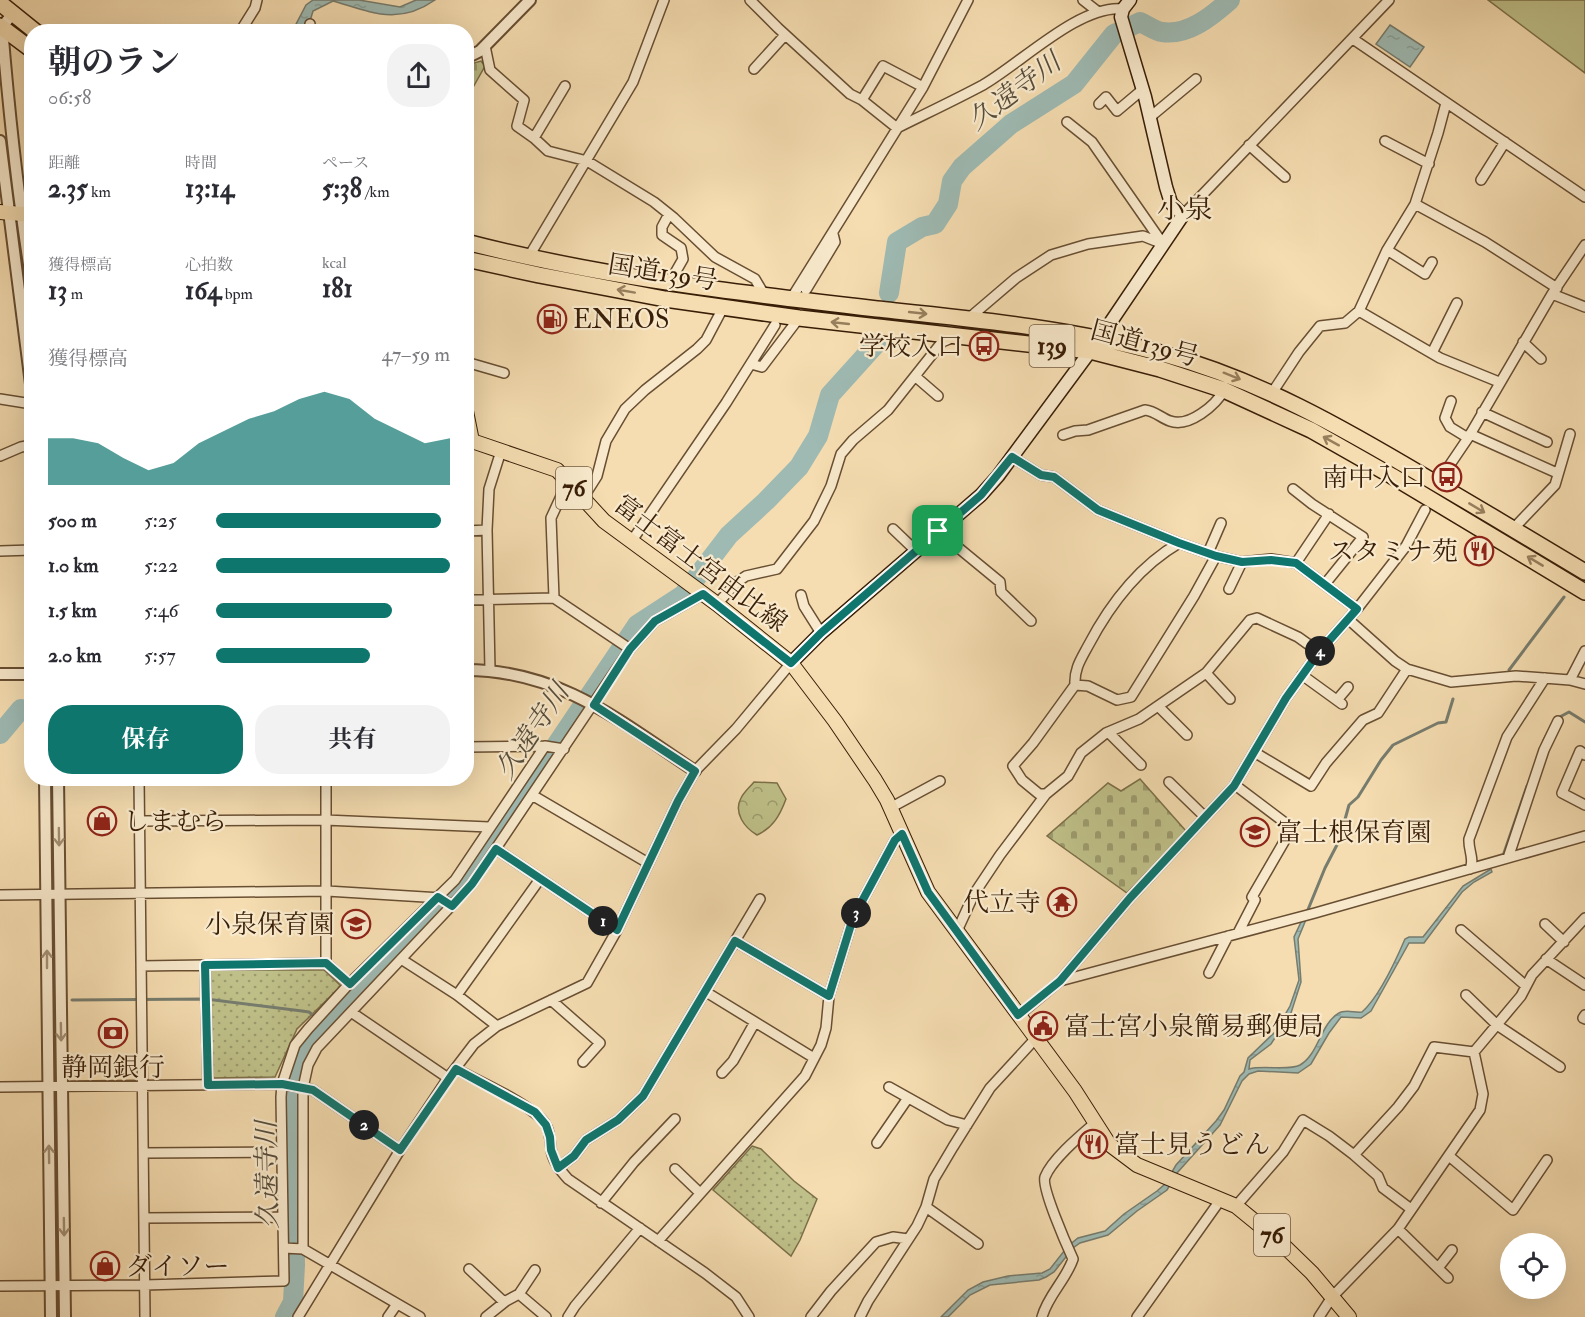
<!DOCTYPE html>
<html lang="ja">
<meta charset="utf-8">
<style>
body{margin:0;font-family:"IM FELL Double Pica","Noto Serif JP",serif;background:#f2f2f3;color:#2b2b33;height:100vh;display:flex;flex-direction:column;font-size:22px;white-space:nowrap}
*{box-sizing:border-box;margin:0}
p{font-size:20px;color:#7c7c81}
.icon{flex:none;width:33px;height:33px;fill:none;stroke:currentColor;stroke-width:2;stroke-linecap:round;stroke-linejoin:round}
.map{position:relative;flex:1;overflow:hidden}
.details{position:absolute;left:24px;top:24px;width:450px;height:762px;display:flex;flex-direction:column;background:#fff;border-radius:24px;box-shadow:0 6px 24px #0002}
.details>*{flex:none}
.controls{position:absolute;left:1500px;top:1233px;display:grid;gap:12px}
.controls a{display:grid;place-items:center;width:66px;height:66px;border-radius:50%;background:#fff;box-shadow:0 6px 24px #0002;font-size:30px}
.pin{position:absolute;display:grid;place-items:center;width:51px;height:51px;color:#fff;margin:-26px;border-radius:12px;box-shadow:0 3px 9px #0006}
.km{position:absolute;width:30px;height:30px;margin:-15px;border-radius:50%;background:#222;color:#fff;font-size:16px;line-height:30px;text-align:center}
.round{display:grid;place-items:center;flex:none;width:63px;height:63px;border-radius:24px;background:#f2f2f3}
.headline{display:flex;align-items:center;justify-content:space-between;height:102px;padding:0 24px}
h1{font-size:33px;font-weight:700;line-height:45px}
.figures{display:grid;grid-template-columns:repeat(3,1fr);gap:9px;height:102px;padding:6px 24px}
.figures div{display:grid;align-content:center}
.figures b{font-size:26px;font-weight:700}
.figures small{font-size:16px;font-weight:400}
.figures p{font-size:16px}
.chart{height:168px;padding:12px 24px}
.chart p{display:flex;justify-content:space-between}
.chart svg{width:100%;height:108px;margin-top:6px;fill:#0f766e;opacity:.7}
.primary-button{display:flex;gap:12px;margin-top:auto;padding:12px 24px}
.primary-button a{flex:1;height:69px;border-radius:24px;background:#0f766e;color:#fff;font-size:24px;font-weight:700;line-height:69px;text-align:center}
.primary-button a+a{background:#f2f2f3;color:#2b2b33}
ul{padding:0 24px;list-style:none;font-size:20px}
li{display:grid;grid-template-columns:96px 72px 1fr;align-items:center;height:45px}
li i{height:15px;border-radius:8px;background:#0f766e}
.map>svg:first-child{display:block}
.grass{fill:url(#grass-dots);stroke:#7c6f48;stroke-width:1.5}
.forest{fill:url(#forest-crowns);stroke:#7c6f48;stroke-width:1.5}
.cemetery{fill:url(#cemetery-stones);stroke:#7c6f48;stroke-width:1.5}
.garden{fill:#bfc089;stroke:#7c6f48;stroke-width:1.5}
.water{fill:url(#water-ripples);stroke:#767c6e;stroke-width:1.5}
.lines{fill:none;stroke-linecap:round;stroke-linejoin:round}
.stream{stroke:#767c6e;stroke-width:3}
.river{stroke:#9ebab3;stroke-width:20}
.minor-casing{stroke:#684e32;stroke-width:12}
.tertiary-casing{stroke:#684e32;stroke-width:14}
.secondary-casing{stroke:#391e07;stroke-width:15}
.primary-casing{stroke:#391e07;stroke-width:16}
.trunk-casing{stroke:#391e07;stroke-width:18}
.minor{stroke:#f8e9cc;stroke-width:9}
.tertiary{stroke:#f8e9cc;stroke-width:10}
.secondary{stroke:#f8e9cc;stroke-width:12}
.primary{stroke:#f5ddb1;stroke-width:14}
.trunk{stroke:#f5ddb1;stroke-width:15}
.oneway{stroke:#977e5c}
.oneway2{stroke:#a28e73}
.route-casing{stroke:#fff;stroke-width:12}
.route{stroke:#0f766e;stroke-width:8}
.labels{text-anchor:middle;stroke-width:4.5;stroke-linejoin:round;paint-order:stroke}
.shield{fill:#f8e9cc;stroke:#725b42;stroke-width:1.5}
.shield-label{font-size:24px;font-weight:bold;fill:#391e07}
.street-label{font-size:26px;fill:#391e07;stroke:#f8e9cc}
.poi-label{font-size:26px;fill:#391e07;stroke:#f8e9cc;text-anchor:start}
.water-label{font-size:27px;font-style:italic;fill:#574d3b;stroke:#f8e9cc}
.quarter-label{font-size:28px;fill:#391e07;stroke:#f8e9cc}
</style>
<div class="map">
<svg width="1585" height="1317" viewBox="0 0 1585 1317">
<defs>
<pattern id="grass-dots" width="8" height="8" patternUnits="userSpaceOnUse" patternTransform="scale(1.5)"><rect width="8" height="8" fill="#bfc089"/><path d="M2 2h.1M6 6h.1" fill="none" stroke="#9c9b6e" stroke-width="1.8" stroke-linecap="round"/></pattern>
<pattern id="forest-crowns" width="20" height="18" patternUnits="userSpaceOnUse" patternTransform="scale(1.5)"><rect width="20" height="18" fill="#bfc089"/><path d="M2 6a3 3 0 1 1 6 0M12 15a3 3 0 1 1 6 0" fill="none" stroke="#9c9b6e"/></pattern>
<pattern id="cemetery-stones" width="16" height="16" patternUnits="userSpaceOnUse" patternTransform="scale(1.5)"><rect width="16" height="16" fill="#bfc089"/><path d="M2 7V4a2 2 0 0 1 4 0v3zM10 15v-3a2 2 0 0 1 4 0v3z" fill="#9c9b6e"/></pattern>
<pattern id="water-ripples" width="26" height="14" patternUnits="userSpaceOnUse" patternTransform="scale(1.5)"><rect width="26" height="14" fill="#9ebab3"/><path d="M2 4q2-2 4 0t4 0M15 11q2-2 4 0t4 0" fill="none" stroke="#899f98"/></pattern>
</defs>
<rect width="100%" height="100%" fill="#f5ddb1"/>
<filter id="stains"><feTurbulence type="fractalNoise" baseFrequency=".00333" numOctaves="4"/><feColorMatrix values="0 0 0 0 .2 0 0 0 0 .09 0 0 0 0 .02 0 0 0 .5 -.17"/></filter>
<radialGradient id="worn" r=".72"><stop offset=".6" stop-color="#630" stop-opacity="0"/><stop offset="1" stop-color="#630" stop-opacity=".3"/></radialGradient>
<!-- grass -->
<path class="grass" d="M210,970H324L341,986L297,1029L275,1077L211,1078Z
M752,1146L761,1149L794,1181L817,1199L800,1240L791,1256L713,1190Z"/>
<!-- forest -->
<path class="forest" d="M754,782L777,783L786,799C780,815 773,828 757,835C745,828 733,813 741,798C744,792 750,787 754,782Z"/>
<!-- cemetery -->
<path class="cemetery" d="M481,61L485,66L467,98V65Z
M1140,779L1186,831L1127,893L1047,836L1108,783L1121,791Z"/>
<!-- garden -->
<path class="garden" d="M1488,0H1585V73Z"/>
<!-- water -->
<path class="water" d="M313,0H359L400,7L416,0H435C398,26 371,12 333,1L313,11L307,31L292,32L306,5Z
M1390,25L1424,47L1410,67L1376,44Z
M1491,869L1492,872L1474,882L1462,892L1424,943H1409L1371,1011L1361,1018L1341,1017L1329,1033L1311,1064L1298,1073L1258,1071L1249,1074L1242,1081L1220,1125L1177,1173L1167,1190L1137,1211L1108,1235L1080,1243L1073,1248L1054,1272L1046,1277L1039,1280L990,1285L970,1295L948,1317H941L968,1290L983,1282L1008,1276L1042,1273L1050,1269L1068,1246L1078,1238L1105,1231L1124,1214L1157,1191L1165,1184L1176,1165L1216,1121L1224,1110L1240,1076L1244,1072L1248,1058L1275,1032L1290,1006L1299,980L1294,937L1303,918L1307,917L1298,939L1301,982L1291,1013L1271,1044L1250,1060L1249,1069C1263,1065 1289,1071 1300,1065C1319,1054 1320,1024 1339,1013C1345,1009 1355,1013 1362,1012C1379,997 1396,960 1405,939L1409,937H1423L1463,886Z"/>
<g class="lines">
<!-- stream -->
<path class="stream" d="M1509,670L1564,597
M1556,719L1569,712L1585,722
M1544,740L1552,725
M1504,853L1527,786
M1307,912L1325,868L1339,841L1349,805L1358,797L1381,760L1393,745L1438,723L1446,722L1453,699
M72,1000L206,999L302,1011L309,1012L314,1016
M322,1023L324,1025"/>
<!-- river -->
<path class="river" d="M889,293L897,242L922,227L935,224L948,204L952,181L962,167L1011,124L1074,84L1114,34L1140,22C1147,25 1155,31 1162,32C1188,36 1212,16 1230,0
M0,734L21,709
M285,1317L293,1302L295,1265L293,1092C296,1072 302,1055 313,1037L414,938L451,897L477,863L637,625L683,595L729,535L766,501L799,467L818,436L830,395L876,344"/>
<!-- minor casing -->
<g class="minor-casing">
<path id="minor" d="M750,0L778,28L850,94L862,100L897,128C925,114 955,100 983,85C1020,64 1080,4 1123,9
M1083,0L1097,11
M97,30L98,32
M240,32L255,8L257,0
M309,32L310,24
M1353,39L1585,197
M485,46L490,70L524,100L517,126L534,138L548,151L587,161L654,202L674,218L715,257L755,279L765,296
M754,69L785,35
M862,100L883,66L923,87
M1446,103L1438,133L1415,204L1387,250L1359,311L1440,358L1499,382
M1099,104L1106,97L1117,111L1142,90
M1149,118L1196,79
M1067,122L1092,142L1163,244
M534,138L565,86
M1385,141L1429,164
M1249,145L1285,177
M1481,180L1505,142
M1415,204L1485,242L1557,288
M669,214L662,227V235L681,248L683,259L675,273
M1183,215L1389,0
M1387,250L1425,274L1432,262
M528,258L633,82L664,0
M806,290L835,242L833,234
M1552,294L1585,307
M791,299L923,87L968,0
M968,319L1016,278L1051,255L1088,244L1143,236L1163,244
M1523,342L1541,359
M1432,353L1457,303
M466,362L504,373
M751,364L762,367L799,318
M916,377L938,396
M1272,393L1299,352L1320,326L1345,323L1359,311
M0,399L32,404
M1451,401L1445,418L1450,427L1468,438
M1482,412L1547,442
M1470,434L1557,473
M1063,435L1075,431L1088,430L1145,410C1155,411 1161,418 1170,421C1189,428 1216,405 1224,390
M0,456L21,447L32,445
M1012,457L1041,475L1054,477L1098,510L1179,543L1216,556L1242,562L1271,559L1296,563L1357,609
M1445,472L1468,438L1552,294L1585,245
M1293,489L1312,504L1363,537L1325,584
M583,498L597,476L606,441L625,409L645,390L697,349L706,340L724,306
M893,529L916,551
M1513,529L1555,485L1570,434
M466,531L487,530
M938,531L1000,582L1001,592L1031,621
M631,542L726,403L775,325
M0,551L32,550
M1208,553L1221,523
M1216,556L1194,596L1131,697L1117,700L1088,686L1075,685L1033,743L1013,766L1022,780L1039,794H1046L1068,776L1081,753L1106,733L1139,719L1206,673L1250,620L1257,618L1298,637L1319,652
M1296,563L1329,514
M1229,589L1242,562
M801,595L804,606L821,633
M554,598L551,518L568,481
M466,600L554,598L630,649
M717,604L737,582L746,576L777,569L814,521L831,486L841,454L853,440L888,410L942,342L954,337
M1348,619L1395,661L1407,669L1451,682L1516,676L1570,680L1585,684
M490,670L487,530L489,489L501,451
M1206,673L1230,699
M1302,675L1342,704
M1570,680L1585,651
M1075,685C1074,669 1081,659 1088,646C1110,604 1138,567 1179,543
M1337,700L1348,687
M1158,706L1187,735
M1108,732L1141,765
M466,747L545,746L564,749
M1254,752L1311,786L1326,763L1363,720L1378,713L1407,669
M1585,755L1580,751L1562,793L1585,805
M139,778L145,1317
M326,778V963L349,984
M1169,782L1204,816
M1235,785L1292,828L1252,897L1255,900L1238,933
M532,795L648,863
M890,808L940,781
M140,821L325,820L489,827
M496,849L617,930
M1508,858L1544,750L1558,721
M1470,869C1475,859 1468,850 1469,839L1507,737L1545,678
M0,895L327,891L441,898L452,906
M1545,924L1564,942
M1461,930L1526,986
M957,931L974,894L1000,855L1046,794
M735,941L760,899
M401,959L457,995L497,1026
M1546,959L1585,985
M205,965L208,1085
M141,966L326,963
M1209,973L1228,936
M1060,981L1130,898L1234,786L1286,698L1319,652L1357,609L1406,546L1425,510
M706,992L814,1058
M457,995L540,879
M1466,995L1497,1025L1560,1067
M551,1000L600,1043L583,1062
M351,1012L448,1078
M1019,1015L1060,981L1315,913L1585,836
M1585,1015L1583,1018L1585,1019
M456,1069C478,1081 534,1105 546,1125C550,1132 550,1140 551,1148C552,1161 560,1170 568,1179L705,1273L736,1297L749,1317
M722,1073L733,1061L755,1022
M0,1087L282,1084L313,1090L400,1150
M889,1087L948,1120L967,1125
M877,1143L908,1098
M144,1153L282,1152
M1354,1155L1398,1107L1414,1086L1434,1047L1474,1052
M1449,1156L1513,1210L1547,1160
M558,1168L574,1156L586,1140L618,1120L643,1096L735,941L829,996
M675,1169L700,1193
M601,1203L634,1162L675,1119
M1236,1206L1283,1152L1303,1120L1329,1136L1354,1155L1378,1176L1383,1188L1411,1209
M926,1207L978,1244
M144,1218L283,1217
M1398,1229L1448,1278
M658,1241L805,1076L821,1045L826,1028L829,996L853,918L895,840L902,834
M284,1248L303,1249L420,1317
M303,1249V1088L308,1065L317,1048L472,884L630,649L655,621L703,594
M1438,1268L1452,1250
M469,1269L504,1302
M0,1286L145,1285L284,1281L281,1097L282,1084L295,1045L308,1029L349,984L455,880L545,746
M519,1294L546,1317
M298,1317L400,1150L448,1078L474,1044L497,1026L587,983L617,930L678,801L695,771L736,729L791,663
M388,1317L397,1304
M486,1317L506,1301L519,1294L535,1270
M568,1317L575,1306L640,1228
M811,1317L831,1291L876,1242L893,1237L908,1239
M860,1317L868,1301L917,1226L926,1207L934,1179L953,1147L990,1088L1036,1038
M1042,1317C1048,1295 1066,1280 1073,1259C1067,1246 1041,1187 1045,1177C1052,1159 1081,1135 1095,1123
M1137,1317L1221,1199
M1319,1317L1332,1297L1398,1229L1480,1110L1483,1094L1474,1052L1521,996L1532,975L1585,918"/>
</g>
<!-- tertiary casing -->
<g class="tertiary-casing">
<path id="tertiary" d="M13,13L2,27C9,113 18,198 32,283
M466,58L480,51L530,0
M0,141L32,392
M466,670C560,670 621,722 695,771
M0,674H32
M45,778L51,1317
M58,778L65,1317"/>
</g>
<!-- secondary casing -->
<g class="secondary-casing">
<path id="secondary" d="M791,663L821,633L981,495L998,476L1100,338L1183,215L1171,203L1166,187L1145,97L1121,17L1123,9L1130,0"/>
</g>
<!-- primary casing -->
<g class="primary-casing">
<path id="primary" d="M0,212L32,215
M466,411L472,441L557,470L604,521L717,604L791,663L835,721L875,780L887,800L928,892L1075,1091L1109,1144L1137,1165L1236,1206L1280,1242L1312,1273L1349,1317"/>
</g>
<!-- trunk casing -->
<g class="trunk-casing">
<path id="trunk" d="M0,3L36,32
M0,26L32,50
M466,242C601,277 739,293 877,309C973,319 1071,328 1164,354C1259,380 1343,428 1427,478C1480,509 1532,540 1585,572
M466,259L539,275L665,299L799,318L1090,351L1160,369L1224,390L1311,430L1392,476L1585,592"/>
</g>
<!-- minor -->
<use href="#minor" class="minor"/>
<!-- tertiary -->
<use href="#tertiary" class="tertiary"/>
<!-- secondary -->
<use href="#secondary" class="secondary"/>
<!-- primary -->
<use href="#primary" class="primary"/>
<!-- trunk -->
<use href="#trunk" class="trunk"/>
</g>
<!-- one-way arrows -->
<defs><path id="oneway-shaft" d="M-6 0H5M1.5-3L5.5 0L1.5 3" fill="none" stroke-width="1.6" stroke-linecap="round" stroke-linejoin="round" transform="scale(1.5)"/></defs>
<g class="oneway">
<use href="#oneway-shaft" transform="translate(626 291) rotate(-170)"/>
<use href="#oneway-shaft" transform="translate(918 313) rotate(6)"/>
<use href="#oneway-shaft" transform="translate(840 323) rotate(-174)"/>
<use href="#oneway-shaft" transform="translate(1232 376) rotate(22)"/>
<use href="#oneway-shaft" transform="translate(1331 441) rotate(-151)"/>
<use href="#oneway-shaft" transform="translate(1477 508) rotate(31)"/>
<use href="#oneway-shaft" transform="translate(1535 561) rotate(-149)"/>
</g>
<g class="oneway2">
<use href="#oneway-shaft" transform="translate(59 837) rotate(89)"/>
<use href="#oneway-shaft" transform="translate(47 959) rotate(-90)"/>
<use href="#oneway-shaft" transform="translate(61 1032) rotate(89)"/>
<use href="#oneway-shaft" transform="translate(49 1154) rotate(-91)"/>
<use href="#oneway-shaft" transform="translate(64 1227) rotate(89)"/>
</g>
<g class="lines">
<!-- route casing -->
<g class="route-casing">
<path id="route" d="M1012,457L1041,475L1054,477L1098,510L1179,543L1216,556L1242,562L1271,560L1296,563L1357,609L1319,652L1286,698L1234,786L1130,898L1060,981L1018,1015L928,892L902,834L895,840L853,918L829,996L735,941L643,1096L618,1120L586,1140L574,1156L558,1168L551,1150L550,1137L546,1125L535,1112L456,1069L400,1150L313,1090L282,1084L208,1085L205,965L326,963L350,984L438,897L452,906L472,884L496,849L617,930L678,801L695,771L594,705L630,649L655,621L703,594L791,663L821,633L981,495Z"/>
</g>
<!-- route -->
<use href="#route" class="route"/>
</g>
<!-- icons -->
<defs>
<g id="fuel-ring" transform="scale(1.5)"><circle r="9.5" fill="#f8e9cc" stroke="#8f2418" stroke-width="1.5"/><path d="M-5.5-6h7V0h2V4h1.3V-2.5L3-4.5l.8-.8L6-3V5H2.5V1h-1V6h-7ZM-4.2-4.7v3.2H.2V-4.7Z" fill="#8f2418"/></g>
<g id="bus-ring" transform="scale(1.5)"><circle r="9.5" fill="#f8e9cc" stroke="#8f2418" stroke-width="1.5"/><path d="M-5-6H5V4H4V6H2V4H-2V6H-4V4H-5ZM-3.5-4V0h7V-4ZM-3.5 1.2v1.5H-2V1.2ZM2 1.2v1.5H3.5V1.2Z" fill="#8f2418"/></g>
<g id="restaurant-ring" transform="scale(1.5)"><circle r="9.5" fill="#f8e9cc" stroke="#8f2418" stroke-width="1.5"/><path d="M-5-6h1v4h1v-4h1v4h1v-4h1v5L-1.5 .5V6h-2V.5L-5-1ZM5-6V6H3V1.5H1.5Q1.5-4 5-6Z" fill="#8f2418"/></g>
<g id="shop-ring" transform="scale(1.5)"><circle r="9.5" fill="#f8e9cc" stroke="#8f2418" stroke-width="1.5"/><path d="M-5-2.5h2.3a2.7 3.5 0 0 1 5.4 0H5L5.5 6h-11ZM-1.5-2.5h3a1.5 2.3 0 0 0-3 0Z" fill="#8f2418"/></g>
<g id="school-ring" transform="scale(1.5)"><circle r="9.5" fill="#f8e9cc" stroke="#8f2418" stroke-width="1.5"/><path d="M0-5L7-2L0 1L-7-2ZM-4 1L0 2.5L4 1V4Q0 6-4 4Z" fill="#8f2418"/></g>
<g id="temple-ring" transform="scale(1.5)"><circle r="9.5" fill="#f8e9cc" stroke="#8f2418" stroke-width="1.5"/><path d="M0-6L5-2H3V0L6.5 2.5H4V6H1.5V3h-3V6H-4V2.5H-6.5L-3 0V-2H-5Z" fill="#8f2418"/></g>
<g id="civic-ring" transform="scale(1.5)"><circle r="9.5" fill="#f8e9cc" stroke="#8f2418" stroke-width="1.5"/><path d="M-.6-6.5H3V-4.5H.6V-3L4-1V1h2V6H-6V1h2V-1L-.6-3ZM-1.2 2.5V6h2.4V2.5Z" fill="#8f2418"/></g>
<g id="bank-ring" transform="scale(1.5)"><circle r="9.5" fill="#f8e9cc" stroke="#8f2418" stroke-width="1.5"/><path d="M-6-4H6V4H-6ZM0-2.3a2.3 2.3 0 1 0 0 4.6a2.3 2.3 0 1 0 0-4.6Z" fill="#8f2418"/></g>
</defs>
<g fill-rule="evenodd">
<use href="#fuel-ring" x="552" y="319"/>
<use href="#bus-ring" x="984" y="346"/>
<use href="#bus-ring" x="1447" y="477"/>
<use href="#restaurant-ring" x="1479" y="551"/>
<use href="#shop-ring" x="102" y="821"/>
<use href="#school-ring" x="1255" y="832"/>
<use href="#temple-ring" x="1062" y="902"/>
<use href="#school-ring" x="356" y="924"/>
<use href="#civic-ring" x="1043" y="1026"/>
<use href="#bank-ring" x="113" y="1033"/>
<use href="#restaurant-ring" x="1093" y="1144"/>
<use href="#shop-ring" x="105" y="1266"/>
</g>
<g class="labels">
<!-- shield labels -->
<g class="shield">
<rect x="1029.5" y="325" width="45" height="42" rx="4.5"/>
<rect x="556" y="467" width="36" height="42" rx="4.5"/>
<rect x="1254" y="1214" width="36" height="42" rx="4.5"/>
</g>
<g class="shield-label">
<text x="1052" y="354">139</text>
<text x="574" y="496">76</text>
<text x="1272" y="1243">76</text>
</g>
<!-- street labels -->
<g class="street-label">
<text transform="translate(663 272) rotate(9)" y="9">国道139号</text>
<text transform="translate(1145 343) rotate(15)" y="9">国道139号</text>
<text transform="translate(701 563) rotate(37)" y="9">富士富士宮由比線</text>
</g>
<!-- poi labels -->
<g class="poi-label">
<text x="573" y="328">ENEOS</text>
<text x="963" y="355" text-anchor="end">学校入口</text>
<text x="1426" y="486" text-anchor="end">南中入口</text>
<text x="1458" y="560" text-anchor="end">スタミナ苑</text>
<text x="123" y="830">しまむら</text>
<text x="1276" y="841">富士根保育園</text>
<text x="1041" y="911" text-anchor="end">代立寺</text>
<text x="335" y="933" text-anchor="end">小泉保育園</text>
<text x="1064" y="1035">富士宮小泉簡易郵便局</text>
<text x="113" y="1076" text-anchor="middle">静岡銀行</text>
<text x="1114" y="1153">富士見うどん</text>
<text x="126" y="1275">ダイソー</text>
</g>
<!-- water labels -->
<g class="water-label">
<text transform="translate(1014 91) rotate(-37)" y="9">久遠寺川</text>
<text transform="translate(532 731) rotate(-56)" y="9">久遠寺川</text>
<text transform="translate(267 1175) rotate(-91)" y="9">久遠寺川</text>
</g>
<!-- quarter labels -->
<g class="quarter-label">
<text x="1185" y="218">小泉</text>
</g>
</g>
<rect width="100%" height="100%" filter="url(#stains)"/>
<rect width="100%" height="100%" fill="url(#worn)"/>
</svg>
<div class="controls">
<a><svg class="icon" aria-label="locate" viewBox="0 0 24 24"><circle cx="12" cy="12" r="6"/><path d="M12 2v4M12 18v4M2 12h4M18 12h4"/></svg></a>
</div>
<div class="pin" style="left:938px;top:531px;background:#1e9e55"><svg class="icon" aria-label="arrive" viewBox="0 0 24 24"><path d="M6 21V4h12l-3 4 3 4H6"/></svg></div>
<b class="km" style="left:603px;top:921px">1</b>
<b class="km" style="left:364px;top:1125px">2</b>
<b class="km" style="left:856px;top:913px">3</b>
<b class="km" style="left:1320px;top:651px">4</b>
<section class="details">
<div class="headline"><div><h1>朝のラン</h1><p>06:58</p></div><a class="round"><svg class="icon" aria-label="share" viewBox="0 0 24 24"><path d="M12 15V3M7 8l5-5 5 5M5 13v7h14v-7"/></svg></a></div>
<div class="figures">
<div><p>距離</p><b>2.35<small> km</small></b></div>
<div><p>時間</p><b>13:14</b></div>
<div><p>ペース</p><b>5:38<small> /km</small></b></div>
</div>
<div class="figures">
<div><p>獲得標高</p><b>13<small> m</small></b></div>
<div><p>心拍数</p><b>164<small> bpm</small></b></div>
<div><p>kcal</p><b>181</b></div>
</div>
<div class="chart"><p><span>獲得標高</span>47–59 m</p>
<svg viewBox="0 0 160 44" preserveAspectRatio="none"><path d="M0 44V25L10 25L20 27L30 33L40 38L50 35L60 27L70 22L80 17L90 14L100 9L110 6L120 9L130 17L140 22L150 27L160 25V44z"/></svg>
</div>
<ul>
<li><b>500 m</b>5:25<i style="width:96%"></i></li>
<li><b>1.0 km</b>5:22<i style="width:100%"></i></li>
<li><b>1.5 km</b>5:46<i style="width:75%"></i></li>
<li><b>2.0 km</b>5:57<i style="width:66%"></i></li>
</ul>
<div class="primary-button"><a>保存</a><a>共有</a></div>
</section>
</div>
